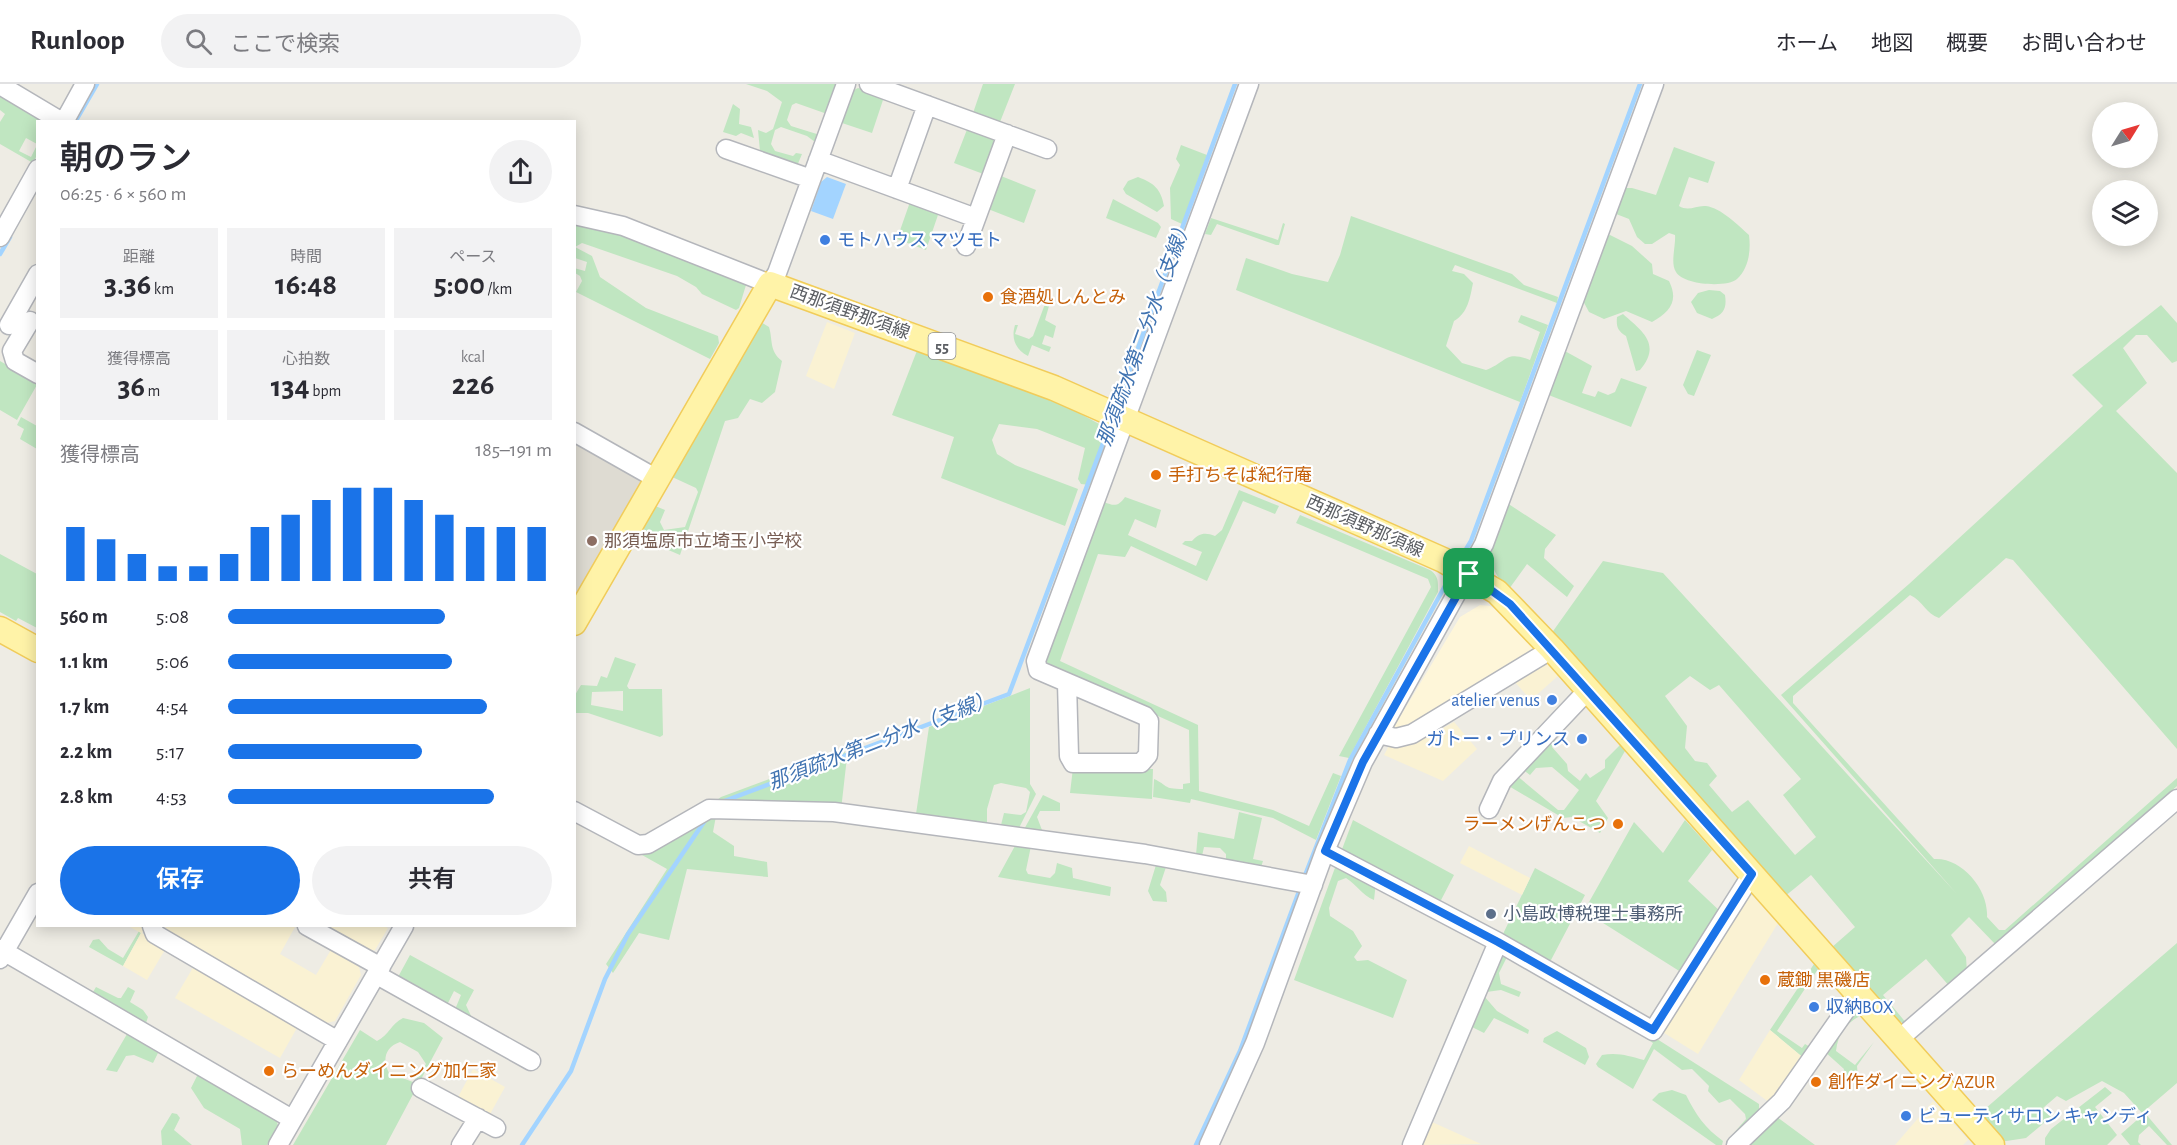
<!DOCTYPE html>
<html lang="ja">
<meta charset="utf-8">
<style>
body{margin:0;font-family:"Alegreya Sans","Noto Sans JP",sans-serif;background:#f2f2f3;color:#2b2b33;height:100vh;display:flex;flex-direction:column;font-size:22px;white-space:nowrap}
*{box-sizing:border-box;margin:0}
p{font-size:20px;color:#7c7c81}
.icon{flex:none;width:33px;height:33px;fill:none;stroke:currentColor;stroke-width:2;stroke-linecap:round;stroke-linejoin:round}
.map{position:relative;flex:1;overflow:hidden}
.panel{position:absolute;left:36px;top:36px;width:540px;height:807px;display:flex;flex-direction:column;background:#fff;border-radius:0px;box-shadow:0 3px 15px #0003}
.panel>*{flex:none}
.needle{width:39px;rotate:53deg}
.tools{position:absolute;left:2092px;top:18px;display:grid;gap:12px}
.tools a{display:grid;place-items:center;width:66px;height:66px;border-radius:50%;background:#fff;box-shadow:0 3px 15px #0003;font-size:30px}
.pin{position:absolute;display:grid;place-items:center;width:51px;height:51px;color:#fff;margin:-26px;border-radius:12px;box-shadow:0 3px 9px #0006}
.round{display:grid;place-items:center;flex:none;width:63px;height:63px;border-radius:32px;background:#f2f2f3}
.head{display:flex;align-items:center;justify-content:space-between;height:102px;padding:0 24px}
h1{font-size:33px;font-weight:600;line-height:45px}
.stats{display:grid;grid-template-columns:repeat(3,1fr);gap:9px;height:102px;padding:6px 24px}
.stats div{display:grid;align-content:center;border-radius:0px;background:#f2f2f3;text-align:center}
.stats b{font-size:30px;font-weight:600}
.stats small{font-size:16px;font-weight:400}
.stats p{font-size:16px}
.chart{height:168px;padding:12px 24px}
.chart p{display:flex;justify-content:space-between}
.chart svg{width:100%;height:108px;margin-top:6px;stroke:#1a73e8;stroke-width:6}
.button{display:flex;gap:12px;margin-top:auto;padding:12px 24px}
.button a{flex:1;height:69px;border-radius:36px;background:#1a73e8;color:#fff;font-size:24px;font-weight:600;line-height:69px;text-align:center}
.button a+a{background:#f2f2f3;color:#2b2b33}
ul{padding:0 24px;list-style:none;font-size:20px}
li{display:grid;grid-template-columns:96px 72px 1fr;align-items:center;height:45px}
li i{height:15px;border-radius:8px;background:#1a73e8}
header{display:flex;align-items:center;gap:36px;box-sizing:border-box;height:84px;padding:0 30px;background:#fff;border-bottom:2px solid #e1e1e2}
header strong{font-size:28px}
nav{display:flex;gap:33px;margin-inline-start:auto;font-size:21px}
.search{width:420px;height:54px;background:#f2f2f3;display:flex;align-items:center;gap:15px;box-sizing:border-box;padding:0 21px;border-radius:33px;color:#7c7c81;font-size:22px}
.map>svg:first-child{display:block}
.commercial{fill:#fef6d9}
.education{fill:#dedbd2}
.green{fill:#c0e6c1;fill-rule:evenodd}
.sand{fill:#faf2d3}
.water{fill:#a3d4ff}
.lines{fill:none;stroke-linecap:round;stroke-linejoin:round}
.stream{stroke:#a3d4ff;stroke-width:4.5}
.minor-casing{stroke:#b4b6bb;stroke-width:21}
.major-casing{stroke:#f1cc5a;stroke-width:27}
.minor{stroke:#fff;stroke-width:18}
.major{stroke:#fff3a8;stroke-width:24}
.route-casing{stroke:#fff;stroke-width:12}
.route{stroke:#1a73e8;stroke-width:8}
.shop-dot{fill:#3f7fe0;stroke:#fff;stroke-width:2}
.food-dot{fill:#e8710a;stroke:#fff;stroke-width:2}
.education-dot{fill:#8d6e63;stroke:#fff;stroke-width:2}
.service-dot{fill:#5c6f8a;stroke:#fff;stroke-width:2}
.labels{text-anchor:middle;stroke-width:4.5;stroke-linejoin:round;paint-order:stroke}
.shield{fill:#fff;stroke:#8d8f92;stroke-width:1.5}
.shield-label{font-size:16px;font-weight:bold;fill:#5c5f64}
.shop-label{font-size:18px;fill:#366cbe;stroke:#fff;text-anchor:start}
.food-label{font-size:18px;fill:#c56008;stroke:#fff;text-anchor:start}
.street-label{font-size:18px;fill:#5c5f64;stroke:#fff}
.education-label{font-size:18px;fill:#785e54;stroke:#fff;text-anchor:start}
.service-label{font-size:18px;fill:#4e5e75;stroke:#fff;text-anchor:start}
.water-label{font-size:20px;font-style:italic;fill:#4073b1;stroke:#fff}
</style>
<header>
<strong>Runloop</strong>
<div class="search"><svg class="icon" aria-label="search" viewBox="0 0 24 24"><circle cx="10" cy="10" r="6"/><path d="M15 15l6 6"/></svg>ここで検索</div>
<nav><a>ホーム</a><a>地図</a><a>概要</a><a>お問い合わせ</a></nav>
</header>
<div class="map">
<svg width="2177" height="1061" viewBox="0 0 2177 1061">
<rect width="100%" height="100%" fill="#eeece4"/>
<!-- commercial -->
<path class="commercial" d="M1480,521L1490,522L1502,530L1538,566L1407,643L1395,647L1394,643L1460,533Z"/>
<!-- education -->
<path class="education" d="M575,359L643,397L575,516Z"/>
<!-- green -->
<path class="green" d="M746,0H840L830,31L796,19L792,21L787,36L791,42L820,51L808,78L815,58L807,52L781,43L775,46L771,60L775,67L793,72L796,69L802,70L797,82L760,67L758,46L766,49L773,45L782,18L767,7Z
M983,0H1015L1000,38L973,29Z
M858,4L884,13L872,49L839,38L848,9Z
M0,6L52,37L38,38L37,60L26,54L19,67L31,73L37,61V71L33,79L0,60V38L5,30L0,26Z
M733,20L740,25L739,40L751,43L754,54L741,49L736,52L723,48Z
M968,43L994,53L997,62L986,91L954,79Z
M1181,61L1207,71L1182,140L1171,135L1170,104L1180,81L1176,75Z
M1674,63L1715,78L1708,99L1689,93L1679,122C1689,128 1696,121 1706,122C1721,124 1738,141 1749,151C1751,166 1749,184 1737,195C1727,204 1683,201 1676,188C1670,179 1676,162 1675,151L1669,149L1652,160H1645L1637,153L1629,135L1611,128L1622,104H1632L1656,111Z
M1001,92L1036,106L1024,139L988,125Z
M1138,93C1154,99 1161,105 1164,122L1157,128L1126,110L1123,105L1128,97Z
M1113,115L1158,139L1161,143L1156,154L1106,134Z
M910,118L939,128L926,166L897,155Z
M1351,132L1512,190L1524,201L1558,213L1557,219L1455,181L1452,187L1464,190L1473,199C1470,214 1468,229 1454,237L1446,262L1462,279L1486,286C1507,278 1505,266 1530,276L1540,248L1518,238L1521,231L1548,241L1520,318L1236,206L1246,174L1292,190L1328,198L1340,171Z
M1211,134L1278,156L1283,139L1285,140L1279,161H1276L1217,140L1211,151L1205,150Z
M575,138L605,140L740,193L746,201L739,224L736,226L702,210L696,203L677,192L582,159L575,163L592,172L600,193L646,224L718,252L719,259L710,275L576,208L582,197L580,192L575,189L574,184L585,187L587,178L575,174Z
M1610,151L1632,162L1652,180L1653,190L1669,197C1679,217 1670,228 1652,238L1626,227L1604,235L1589,228L1582,215L1604,153Z
M1709,206L1720,207L1725,211C1727,224 1724,230 1712,235L1697,229L1691,218L1698,209Z
M1045,220L1049,222L1045,236L1056,242L1053,254L1045,251L1042,260L1051,263L1049,268L1032,261L1028,272C1015,265 1011,254 1015,241H1018L1015,250L1029,255L1033,252Z
M2161,221L2177,239V277L2172,279L2147,251H2136L2123,264L2147,299L2116,327L2177,389V665L2013,476L2006,474L1939,534C1926,530 1923,517 1910,511L1793,612V619L1934,775C1962,773 1989,806 1987,833L1999,846H2005L2177,694V702L1996,861L1969,833L1951,851L1966,873L1967,889L1950,903L1926,875L1883,911L1907,940L1894,936L1831,864L1855,843L1811,791L1784,813L1551,550L1603,477L1663,489L1956,809L1781,611L1909,500L2103,322L2072,291ZM1690,592L1710,606L1719,601L1801,695L1783,711L1816,753L1795,771L1748,716L1732,728L1709,701L1717,692L1707,679L1695,677L1685,664L1687,642L1665,612Z
M1623,230C1642,247 1662,260 1640,286L1636,287L1626,252C1618,247 1616,243 1617,233Z
M761,238L769,243C773,256 769,267 782,277L775,308L762,319L750,315L738,334L725,337L680,471L636,452L653,421L665,426L660,438L664,446L685,443L698,408L696,404L670,392Z
M918,264L1059,318L1110,346L1090,401L1081,400L1078,395L1085,364L1037,345L999,340L992,356L997,370L1015,381L1078,405L1065,442L941,394L954,353L892,331Z
M1563,266L1592,282L1582,309L1595,313L1598,307L1608,311L1615,308L1621,294L1647,303L1631,343L1546,310Z
M1697,266L1711,271L1694,312L1688,310L1683,301Z
M0,277L38,299L17,336L0,326Z
M21,333L37,342V365L20,355L24,345L17,341Z
M1239,406L1279,422L1275,430L1243,417L1207,497L1131,462L1125,473L1098,470L1060,577L1198,641L1199,707L1273,726L1309,742L1333,689L1341,692L1316,756L1273,734L1191,715L1190,719L1153,713L1154,695C1168,701 1162,705 1183,705V700L1190,699L1189,646L1045,581L1104,418C1114,422 1118,423 1125,413L1161,426L1156,444L1135,435L1128,451L1196,482L1202,468L1182,460L1185,457H1192C1199,449 1205,448 1215,452L1222,446Z
M1507,419L1556,451L1545,465L1544,474L1574,502L1567,513L1527,480L1509,505C1477,477 1495,452 1507,419Z
M1300,431L1430,486C1439,492 1438,498 1438,508L1349,674L1339,672L1431,503L1428,495L1296,439Z
M0,470L37,490V544L18,534L16,537L0,528Z
M615,573L636,580L627,602L629,605H662L663,651L660,653L588,629H575V611L581,601L597,602L601,592L607,594ZM623,607V627L591,621L592,608Z
M1030,604V700L1036,710L1017,748L1000,745L1004,729L1021,731L1026,728L1030,708L1026,704L1001,699L994,701L987,725V743L916,730L929,643Z
M1558,650L1552,663L1567,680L1568,687L1580,697L1586,689L1590,694L1605,684V676L1620,661L1625,667L1596,717L1608,734L1600,749L1572,733L1563,734L1507,701L1516,691L1558,726H1564L1579,706L1552,683L1536,684L1530,691L1522,685Z
M844,667L847,673L841,726L773,724L735,735L716,732L713,748L734,762V772L767,778L768,793L687,785L669,856L639,849L613,889L606,880L667,785L642,771L721,713Z
M1073,684L1153,685L1152,715L1070,709Z
M1043,711L1060,719V727H1040L1037,733L1042,746L1039,750L1022,749Z
M1239,728L1262,734L1253,775L1263,777L1261,783L1226,777V770L1220,764L1204,763L1202,772L1196,771L1198,748L1234,755Z
M1353,736L1454,791L1439,820L1341,768Z
M1685,736L1712,766L1688,797L1723,830L1684,890L1584,827L1634,738L1663,769Z
M1016,760L1031,762L1026,786L1028,790L1050,794L1055,789L1057,779L1072,784L1073,794L1111,803L1110,812L998,793Z
M1156,781L1166,783L1160,801L1166,808L1167,818L1153,817L1148,807Z
M1336,781L1376,798L1374,816C1362,811 1357,801 1346,794L1338,797L1329,824L1330,832L1353,847L1362,862L1354,873L1357,877L1368,876L1407,896L1393,934L1294,896Z
M1535,784L1585,811L1551,876L1547,878L1502,852Z
M139,847L141,849L123,882L89,863L93,856L99,855L108,865L123,874Z
M2177,859V999L2142,1029L2124,1009L2102,997L2066,1017L2057,1012L2043,1024L2051,1033L2026,1054L2000,1058L1978,1031Z
M1501,869L1507,873L1499,889L1501,900L1521,908L1519,913L1501,906L1486,908Z
M410,871L474,906L466,921L472,934L454,928L461,911L454,907L448,919L443,921L398,893Z
M1814,880L1818,885L1777,947L1802,964L1805,960L1810,963L1806,976L1770,946Z
M96,903L118,914H121L128,903L135,907L130,918L143,926L148,933L146,939L93,908Z
M1484,912L1497,927L1529,946L1528,950L1494,934L1484,949L1472,943Z
M1854,924L1860,932C1845,940 1838,950 1836,967L1855,981L1874,958L1857,982L1858,994L1850,1000L1842,995L1844,985L1824,967Z
M403,934L424,939L443,954L386,1061H293L360,946L377,957C389,951 391,940 403,934ZM400,958L418,968L426,980L413,998L389,989C382,976 385,963 400,958Z
M1635,941L1759,1020V1028L1735,1053L1733,1050L1746,1035L1745,1030L1730,1015L1719,1019L1708,1007L1709,1002L1692,985L1682,986L1654,965L1633,1005L1598,983L1596,980L1602,971C1618,968 1629,972 1644,976L1653,959L1633,946Z
M1557,947L1586,964L1589,973L1585,981L1543,958L1544,954Z
M127,950L158,969L153,979L134,971L126,972L117,988L106,986Z
M198,990L276,1034L278,1042L267,1061H242L240,1045L204,1024L191,1004Z
M2105,1003L2112,1009L2095,1023L2117,1051L2107,1061H2045V1054L2051,1045Z
M1672,1006L1686,1011C1696,1031 1705,1044 1723,1057L1722,1061H1716L1652,1016L1659,1009Z
M172,1029L177,1030L180,1034L174,1046L192,1061H162L161,1047Z
M2145,1029L2172,1061H2167L2149,1042L2139,1051L2138,1058L2141,1061H2130L2121,1050Z
M1773,1030L1815,1061H1742Z"/>
<!-- sand -->
<path class="sand" d="M827,238L855,249L834,305L806,292Z
M1546,575L1559,591L1531,616L1513,596Z
M1454,638L1477,665L1443,697L1384,671L1390,660L1412,661Z
M1469,762L1530,794L1522,811L1460,779Z
M1749,808L1778,839L1698,970L1661,947Z
M128,842H146L142,849L166,864L147,896L123,882L141,849Z
M165,842H293L295,843L280,870L316,891L332,864L358,879L361,891L335,937L322,940L169,851Z
M319,842H383L388,844L375,866L365,868Z
M194,882L298,942L280,974L175,914Z
M1770,946L1806,976L1770,1019L1739,996Z
M473,985L505,1003L489,1032L457,1015Z
M1933,1017L1968,1056L1963,1061H1895Z
M1432,1038L1481,1060L1422,1061Z"/>
<!-- water -->
<path class="water" d="M827,93L846,100L833,135L811,127L821,98Z"/>
<g class="lines">
<!-- stream -->
<path class="stream" d="M75,38L97,0
M0,170L10,153
M1116,324L1235,0
M1459,477L1471,457L1640,0
M719,719L1009,610L1111,338
M1304,794L1350,676L1452,489
M522,1061L571,987L605,895L628,850L706,735
M1196,1061L1240,967L1301,802"/>
<!-- minor casing -->
<g class="minor-casing">
<path id="minor" d="M869,0L1047,65
M0,1L62,38
M64,38L85,0
M726,65L811,95
M818,76L976,134
M897,105L927,21
M574,131L623,142L770,200L777,189L846,0
M0,153L38,85
M966,162L1007,50
M30,237L12,267L15,277L38,290
M9,241L38,190
M574,348L657,395
M1067,599L1069,672L1073,679H1141L1148,671L1149,637L1145,632L1038,586L1036,577L1249,0
M1378,650L1396,654L1412,650L1552,565
M1489,725L1502,697L1588,606
M574,727L638,761L648,760L709,725L834,728L1145,770L1313,801
M1325,767L1498,858L1653,947L1752,790
M152,842L155,850L338,957
M307,842L381,883
M0,865L292,1035
M0,875L38,809
M377,891L531,977
M1898,956L2177,715
M421,1004L496,1044
M278,1061L404,842
M461,1061L478,1034
M1209,1061L1255,959L1325,767L1363,678L1484,460L1654,0
M1412,1061L1498,858
M1736,1061L1782,1017L1857,910"/>
</g>
<!-- major casing -->
<g class="major-casing">
<path id="major" d="M574,539L770,200L1054,304L1443,476L1497,508L1552,565L1992,1061
M0,545L38,566"/>
</g>
<!-- minor -->
<use href="#minor" class="minor"/>
<!-- major -->
<use href="#major" class="major"/>
</g>
<g class="lines">
<!-- route casing -->
<g class="route-casing">
<path id="route" d="M1469,490L1510,520L1752,790L1653,946L1498,858L1325,767L1363,678Z"/>
</g>
<!-- route -->
<use href="#route" class="route"/>
</g>
<!-- markers -->
<g class="shop-dot">
<circle cx="825" cy="156" r="6"/>
<circle cx="1552" cy="616" r="6"/>
<circle cx="1582" cy="655" r="6"/>
<circle cx="1814" cy="923" r="6"/>
<circle cx="1906" cy="1032" r="6"/>
</g>
<g class="food-dot">
<circle cx="988" cy="213" r="6"/>
<circle cx="1156" cy="391" r="6"/>
<circle cx="1618" cy="740" r="6"/>
<circle cx="1765" cy="896" r="6"/>
<circle cx="269" cy="987" r="6"/>
<circle cx="1816" cy="998" r="6"/>
</g>
<circle class="education-dot" cx="592" cy="457" r="6"/>
<circle class="service-dot" cx="1491" cy="830" r="6"/>
<g class="labels">
<!-- shield labels -->
<rect class="shield" x="928.5" y="249" width="27" height="26" rx="4.5"/>
<g class="shield-label">
<text x="942" y="268">55</text>
</g>
<!-- shop labels -->
<g class="shop-label">
<text x="837" y="162">モトハウス マツモト</text>
<text x="1540" y="622" text-anchor="end">atelier venus</text>
<text x="1570" y="661" text-anchor="end">ガトー・プリンス</text>
<text x="1826" y="929">収納BOX</text>
<text x="1918" y="1038">ビューティサロン キャンディ</text>
</g>
<!-- food labels -->
<g class="food-label">
<text x="1000" y="219">食酒処しんとみ</text>
<text x="1168" y="397">手打ちそば紀行庵</text>
<text x="1606" y="746" text-anchor="end">ラーメンげんこつ</text>
<text x="1777" y="902">蔵鋤 黒磯店</text>
<text x="281" y="993">らーめんダイニング加仁家</text>
<text x="1828" y="1004">創作ダイニングAZUR</text>
</g>
<!-- street labels -->
<g class="street-label">
<text transform="translate(850 228) rotate(20)" y="6">西那須野那須線</text>
<text transform="translate(1365 442) rotate(24)" y="6">西那須野那須線</text>
</g>
<!-- education labels -->
<g class="education-label">
<text x="604" y="463">那須塩原市立埼玉小学校</text>
</g>
<!-- service labels -->
<g class="service-label">
<text x="1503" y="836">小島政博税理士事務所</text>
</g>
<!-- water labels -->
<g class="water-label">
<text transform="translate(1144 248) rotate(-70)" y="7">那須疏水第二分水（支線）</text>
<text transform="translate(881 656) rotate(-21)" y="7">那須疏水第二分水（支線）</text>
</g>
</g>
</svg>
<div class="tools">
<a><svg class="needle" viewBox="-14 -14 28 28"><path d="M0-13l5 13h-10z" fill="#e53935"/><path d="M0 13l5-13h-10z" fill="#7c7c81"/></svg></a>
<a><svg class="icon" aria-label="layers" viewBox="0 0 24 24"><path d="M12 4l9 5-9 5-9-5zM3 14l9 5 9-5"/></svg></a>
</div>
<div class="pin" style="left:1469px;top:490px;background:#1e9e55"><svg class="icon" aria-label="arrive" viewBox="0 0 24 24"><path d="M6 21V4h12l-3 4 3 4H6"/></svg></div>
<section class="panel">
<div class="head"><div><h1>朝のラン</h1><p>06:25 · 6 × 560 m</p></div><a class="round"><svg class="icon" aria-label="share" viewBox="0 0 24 24"><path d="M12 15V3M7 8l5-5 5 5M5 13v7h14v-7"/></svg></a></div>
<div class="stats">
<div><p>距離</p><b>3.36<small> km</small></b></div>
<div><p>時間</p><b>16:48</b></div>
<div><p>ペース</p><b>5:00<small> /km</small></b></div>
</div>
<div class="stats">
<div><p>獲得標高</p><b>36<small> m</small></b></div>
<div><p>心拍数</p><b>134<small> bpm</small></b></div>
<div><p>kcal</p><b>226</b></div>
</div>
<div class="chart"><p><span>獲得標高</span>185–191 m</p>
<svg viewBox="0 0 160 44" preserveAspectRatio="none"><path d="M5 44V22M15 44V27M25 44V33M35 44V38M45 44V38M55 44V33M65 44V22M75 44V17M85 44V11M95 44V6M105 44V6M115 44V11M125 44V17M135 44V22M145 44V22M155 44V22"/></svg>
</div>
<ul>
<li><b>560 m</b>5:08<i style="width:67%"></i></li>
<li><b>1.1 km</b>5:06<i style="width:69%"></i></li>
<li><b>1.7 km</b>4:54<i style="width:80%"></i></li>
<li><b>2.2 km</b>5:17<i style="width:60%"></i></li>
<li><b>2.8 km</b>4:53<i style="width:82%"></i></li>
</ul>
<div class="button"><a>保存</a><a>共有</a></div>
</section>
</div>
